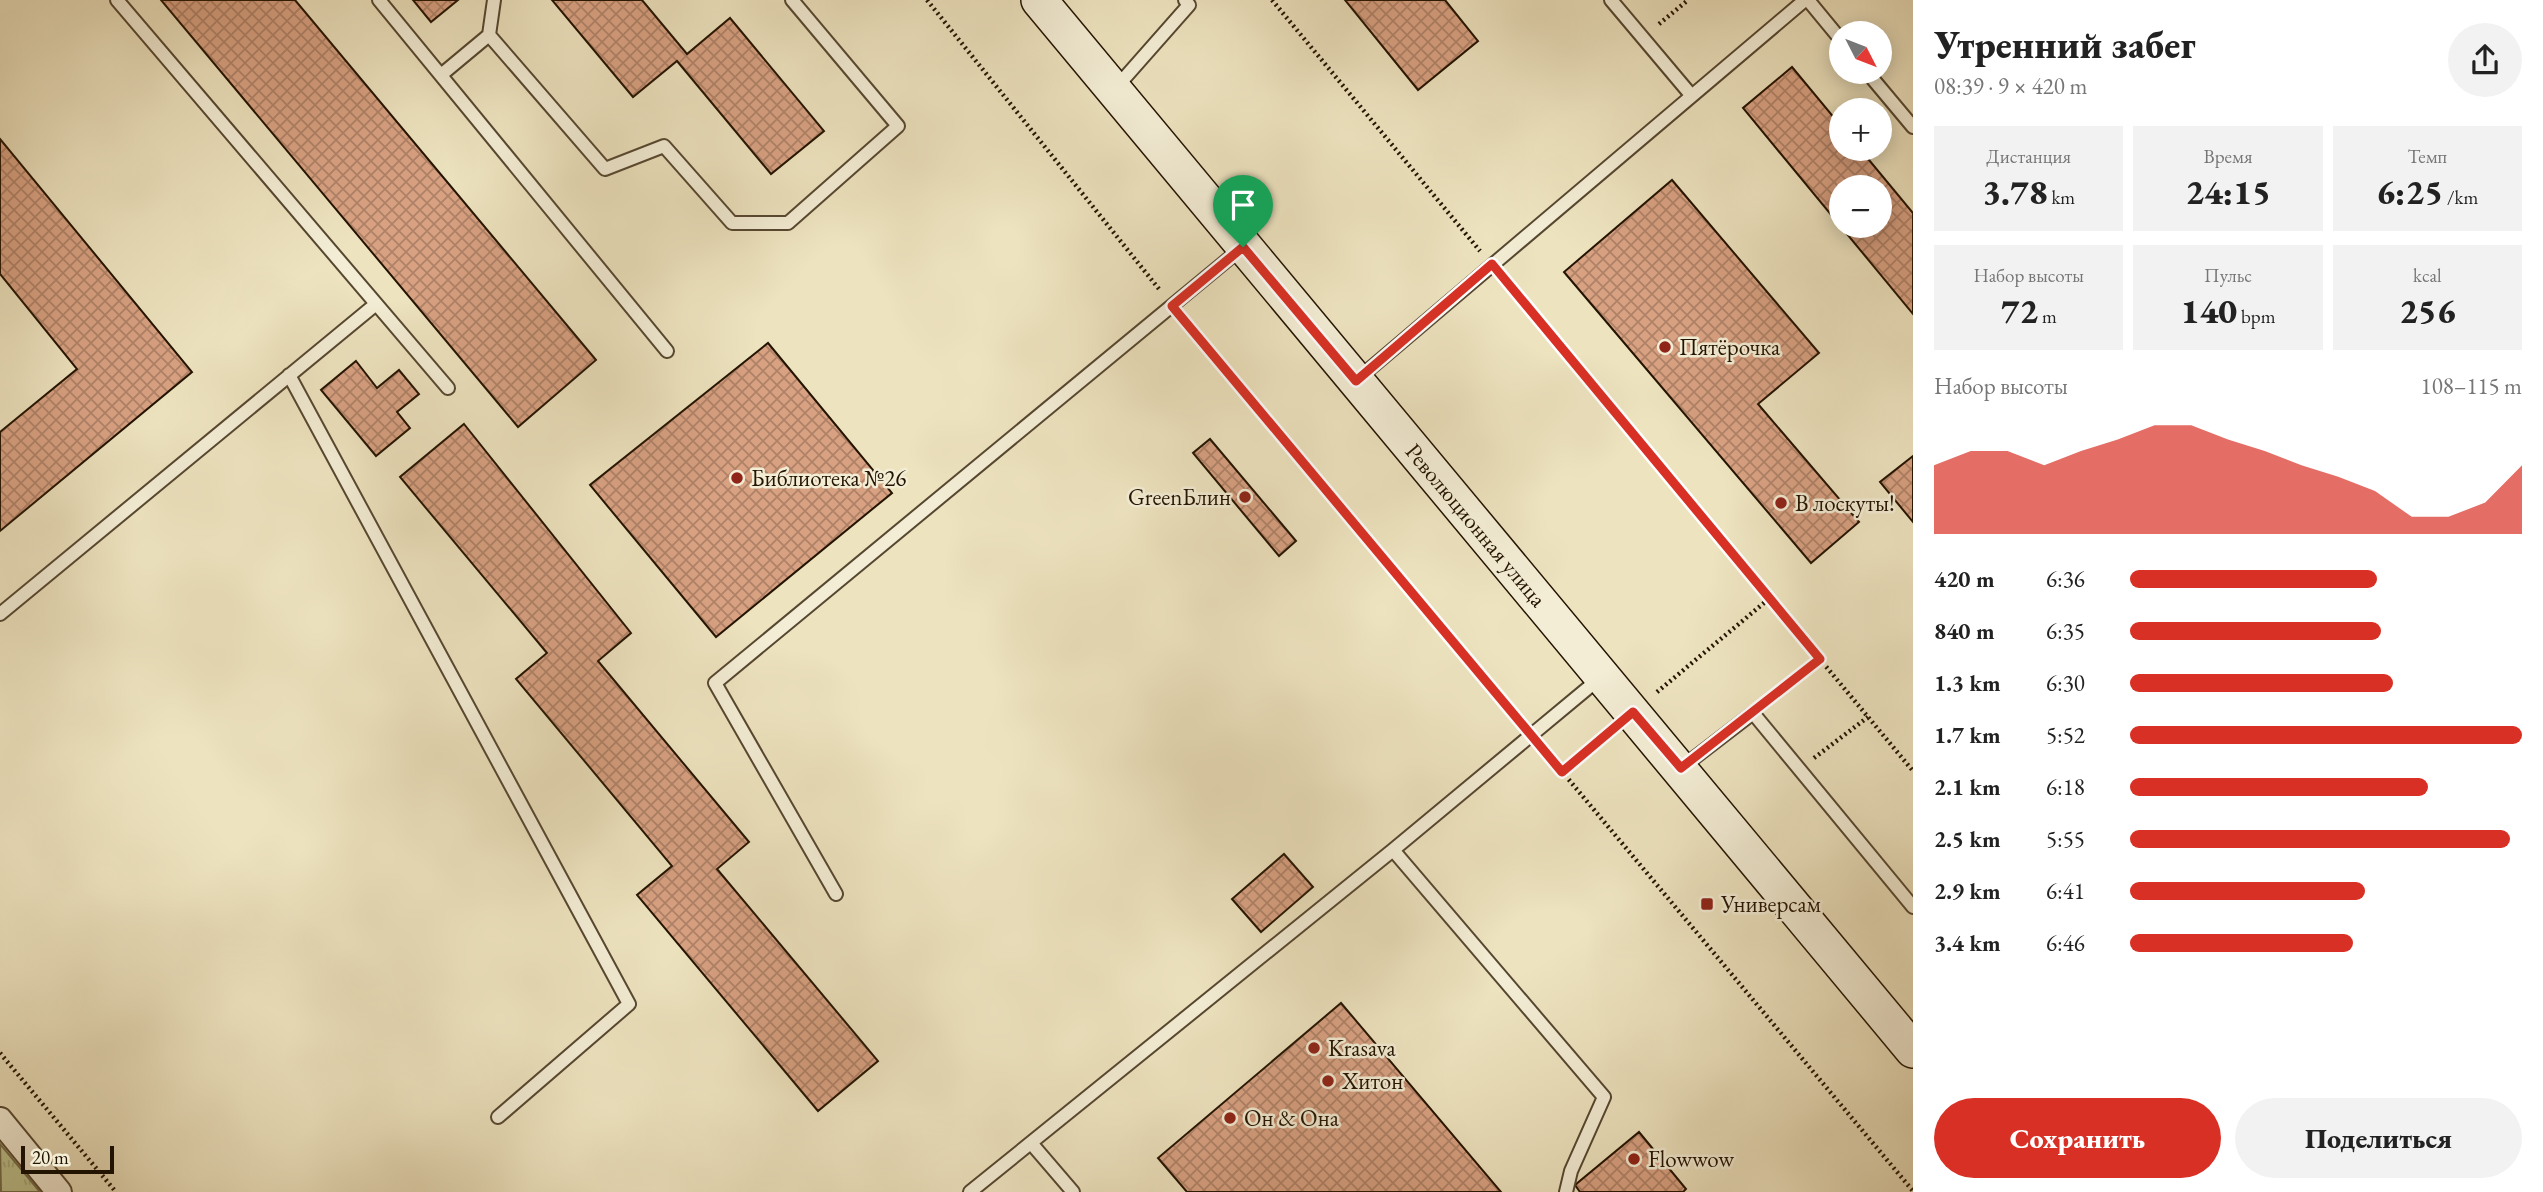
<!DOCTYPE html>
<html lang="ru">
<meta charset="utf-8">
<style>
body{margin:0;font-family:"EB Garamond",serif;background:#f2f2f2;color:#222;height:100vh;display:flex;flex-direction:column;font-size:26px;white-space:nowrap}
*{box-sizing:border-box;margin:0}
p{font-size:23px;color:#767676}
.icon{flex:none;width:38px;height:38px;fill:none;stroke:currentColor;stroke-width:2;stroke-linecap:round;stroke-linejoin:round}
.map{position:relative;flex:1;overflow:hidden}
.drawer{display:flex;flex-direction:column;background:#fff;width:630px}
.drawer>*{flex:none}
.needle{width:46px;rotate:132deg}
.fabs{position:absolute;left:1829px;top:21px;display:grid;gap:14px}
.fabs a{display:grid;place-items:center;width:63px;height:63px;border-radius:50%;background:#fff;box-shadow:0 4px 18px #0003;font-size:35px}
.scale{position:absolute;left:21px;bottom:18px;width:93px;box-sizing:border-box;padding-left:7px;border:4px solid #231301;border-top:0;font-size:19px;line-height:24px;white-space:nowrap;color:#231301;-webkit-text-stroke:5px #f3edd5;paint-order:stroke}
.pin{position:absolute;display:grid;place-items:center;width:60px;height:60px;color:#fff;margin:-72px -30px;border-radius:50% 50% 50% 0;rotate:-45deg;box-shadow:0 0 7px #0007}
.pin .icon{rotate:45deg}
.round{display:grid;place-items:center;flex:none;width:74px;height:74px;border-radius:37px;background:#f2f2f2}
.headline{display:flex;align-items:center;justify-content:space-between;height:119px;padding:0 21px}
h1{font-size:38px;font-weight:800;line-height:52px}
.stats{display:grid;grid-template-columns:repeat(3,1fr);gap:10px;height:119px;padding:7px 21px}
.stats div{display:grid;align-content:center;border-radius:0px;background:#f2f2f2;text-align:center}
.stats b{font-size:35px;font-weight:800}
.stats small{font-size:19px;font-weight:400}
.stats p{font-size:19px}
.chart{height:196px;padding:14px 21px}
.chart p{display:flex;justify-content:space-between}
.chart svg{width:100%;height:126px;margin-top:7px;fill:#d93025;opacity:.7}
.action{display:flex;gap:14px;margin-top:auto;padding:14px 21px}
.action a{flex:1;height:80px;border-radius:42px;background:#d93025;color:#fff;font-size:28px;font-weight:800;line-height:80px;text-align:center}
.action a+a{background:#f2f2f2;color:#222}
ul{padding:0 21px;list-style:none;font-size:23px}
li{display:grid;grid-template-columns:112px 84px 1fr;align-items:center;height:52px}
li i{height:18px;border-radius:9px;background:#d93025}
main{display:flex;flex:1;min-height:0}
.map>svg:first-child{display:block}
.grass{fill:url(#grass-tufts);stroke:#706b48;stroke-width:2}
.building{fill:url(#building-cross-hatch);stroke:#231301;stroke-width:2;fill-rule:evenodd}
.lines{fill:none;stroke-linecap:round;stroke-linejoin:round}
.service-casing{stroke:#564730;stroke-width:16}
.minor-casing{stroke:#564730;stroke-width:28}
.secondary-casing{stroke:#231301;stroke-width:38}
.path{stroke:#231301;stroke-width:4.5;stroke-dasharray:2 3.5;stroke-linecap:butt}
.service{stroke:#f3edd5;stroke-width:12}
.minor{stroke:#f3edd5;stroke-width:24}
.secondary{stroke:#f3edd5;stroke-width:35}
.route-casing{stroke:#fff;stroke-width:14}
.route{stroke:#d93025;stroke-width:9}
.poi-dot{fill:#8f2418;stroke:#f3edd5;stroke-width:2.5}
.labels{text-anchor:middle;stroke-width:5;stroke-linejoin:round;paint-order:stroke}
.poi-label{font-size:23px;fill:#231301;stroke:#f3edd5;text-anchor:start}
.street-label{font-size:23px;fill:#231301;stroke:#f3edd5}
</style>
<main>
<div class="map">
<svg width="1913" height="1192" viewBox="0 0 1913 1192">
<defs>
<pattern id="grass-tufts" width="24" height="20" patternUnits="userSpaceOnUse" patternTransform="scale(1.75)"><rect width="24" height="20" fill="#bdc38f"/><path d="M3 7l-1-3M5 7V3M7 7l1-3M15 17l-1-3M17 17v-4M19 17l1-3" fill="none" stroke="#a2a77a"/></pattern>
<pattern id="building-cross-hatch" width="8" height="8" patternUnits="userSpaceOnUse" patternTransform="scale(1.75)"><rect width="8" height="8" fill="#d8a182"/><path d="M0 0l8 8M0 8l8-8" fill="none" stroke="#af8268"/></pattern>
</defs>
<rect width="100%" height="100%" fill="#ede3bf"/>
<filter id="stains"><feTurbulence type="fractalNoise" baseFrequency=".00286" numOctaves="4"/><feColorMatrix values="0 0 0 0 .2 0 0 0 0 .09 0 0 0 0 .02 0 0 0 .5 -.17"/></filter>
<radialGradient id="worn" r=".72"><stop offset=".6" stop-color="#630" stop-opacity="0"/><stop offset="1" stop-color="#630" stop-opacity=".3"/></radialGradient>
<!-- grass -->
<path class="grass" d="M0,1144L40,1192H1Z"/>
<!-- building -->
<path class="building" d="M161,0H295L596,360L518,427Z
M413,0H458L431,22Z
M552,0H642L687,54L730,18L824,131L771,174L677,61L633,97Z
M1345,0H1445L1478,41L1418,90Z
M1792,67L1841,126V149H1860L1913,213V314L1743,108ZM1841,187H1880V226H1841Z
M0,139L192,372L0,531V432L77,369L0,274Z
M1672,180L1819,353L1758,404L1859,522L1811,563L1564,272Z
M768,343L892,493L716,637L590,485Z
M356,361L377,388L399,370L419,394L397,412L410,428L376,456L321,390Z
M464,424L631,633L598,661L749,842L717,869L878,1061L818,1111L637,895L672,866L516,679L547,653L400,477Z
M1210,439L1296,541L1279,556L1193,453Z
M1913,456V522L1880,482Z
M1284,854L1313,887L1261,932L1232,899Z
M1341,1003L1501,1192H1187L1158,1158Z
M1639,1132L1686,1189L1683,1192H1580L1575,1185Z"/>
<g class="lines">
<!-- service casing -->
<g class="service-casing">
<path id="service" d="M117,0L448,388
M379,0L667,351
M494,0L489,35L605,169L664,146L732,223H788L898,126L792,0
M1611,0L1691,95
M1808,0L1841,40
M1867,72L1913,127
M441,75L489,35
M1114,90L1189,5L1185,0
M289,375L629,1004L498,1117
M1359,378L1805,0
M0,614L376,304
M1681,768L1753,713L1913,907
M1393,850L1604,1097L1571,1171L1566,1192
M836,894L715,683L1243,247
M1031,1143L1073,1192
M970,1192L1393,850L1600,678"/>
</g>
<!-- minor casing -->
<g class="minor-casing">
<path id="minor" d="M0,1120L59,1192"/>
</g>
<!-- secondary casing -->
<g class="secondary-casing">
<path id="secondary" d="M1039,0L1913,1050"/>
</g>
<!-- path -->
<path class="path" d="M927,0L1159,289
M1272,0L1480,251
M1659,24L1688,0
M1506,282L1913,771
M1184,320L1518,719
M1657,692L1770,598
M1767,701L1820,659
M1544,750L1913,1191
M1814,758L1868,717
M1562,772L1608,734
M0,1053L116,1192"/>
<!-- service -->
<use href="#service" class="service"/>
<!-- minor -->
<use href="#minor" class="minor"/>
<!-- secondary -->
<use href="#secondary" class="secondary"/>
</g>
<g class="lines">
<!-- route casing -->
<g class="route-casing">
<path id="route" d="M1243,247L1356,381L1492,264L1820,659L1681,768L1633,712L1562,772L1172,306Z"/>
</g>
<!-- route -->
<use href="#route" class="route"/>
</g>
<!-- markers -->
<g class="poi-dot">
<circle cx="1665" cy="347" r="7"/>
<circle cx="737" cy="478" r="7"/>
<circle cx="1245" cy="497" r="7"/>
<circle cx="1781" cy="503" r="7"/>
<rect x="1700" y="897" width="14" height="14" rx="3.5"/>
<circle cx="1314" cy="1048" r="7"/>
<circle cx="1328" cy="1081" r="7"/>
<circle cx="1230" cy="1118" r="7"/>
<circle cx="1634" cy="1159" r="7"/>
</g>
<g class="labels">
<!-- poi labels -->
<g class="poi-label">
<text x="1679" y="355">Пятёрочка</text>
<text x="751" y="486">Библиотека №26</text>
<text x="1231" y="505" text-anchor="end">GreenБлин</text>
<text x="1795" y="511">В лоскуты!</text>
<text x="1721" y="912">Универсам</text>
<text x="1328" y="1056">Krasava</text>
<text x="1342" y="1089">Хитон</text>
<text x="1244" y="1126">Он &amp; Она</text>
<text x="1648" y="1167">Flowwow</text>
</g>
<!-- street labels -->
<g class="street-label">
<text transform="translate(1476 525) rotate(50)" y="8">Революционная улица</text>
</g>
</g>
<rect width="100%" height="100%" filter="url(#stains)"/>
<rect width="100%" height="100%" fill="url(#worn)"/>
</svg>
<div class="fabs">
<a><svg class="needle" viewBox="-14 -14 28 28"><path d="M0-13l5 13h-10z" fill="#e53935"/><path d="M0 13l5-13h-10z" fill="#767676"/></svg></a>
<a>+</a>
<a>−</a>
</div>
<div class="scale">20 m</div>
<div class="pin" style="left:1243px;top:247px;background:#1e9e55"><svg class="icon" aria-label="arrive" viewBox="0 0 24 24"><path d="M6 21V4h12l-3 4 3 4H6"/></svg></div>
</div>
<section class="drawer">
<div class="headline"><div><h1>Утренний забег</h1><p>08:39 · 9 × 420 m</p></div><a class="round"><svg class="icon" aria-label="share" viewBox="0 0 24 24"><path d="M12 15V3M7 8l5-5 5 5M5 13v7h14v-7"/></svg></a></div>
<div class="stats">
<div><p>Дистанция</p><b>3.78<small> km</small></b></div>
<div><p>Время</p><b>24:15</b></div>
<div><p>Темп</p><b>6:25<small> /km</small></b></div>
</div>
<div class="stats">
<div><p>Набор высоты</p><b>72<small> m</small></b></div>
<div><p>Пульс</p><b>140<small> bpm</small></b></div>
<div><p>kcal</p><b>256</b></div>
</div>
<div class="chart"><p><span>Набор высоты</span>108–115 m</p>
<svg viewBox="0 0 160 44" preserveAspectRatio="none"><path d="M0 44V20L10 15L20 15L30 20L40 15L50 11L60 6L70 6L80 11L90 15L100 20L110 24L120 29L130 38L140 38L150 33L160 20V44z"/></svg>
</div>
<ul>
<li><b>420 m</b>6:36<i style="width:63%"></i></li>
<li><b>840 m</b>6:35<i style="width:64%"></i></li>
<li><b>1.3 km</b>6:30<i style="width:67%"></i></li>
<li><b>1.7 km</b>5:52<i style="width:100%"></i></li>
<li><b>2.1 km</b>6:18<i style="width:76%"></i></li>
<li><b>2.5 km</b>5:55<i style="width:97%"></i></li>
<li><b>2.9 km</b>6:41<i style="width:60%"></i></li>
<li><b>3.4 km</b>6:46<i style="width:57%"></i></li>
</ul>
<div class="action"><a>Сохранить</a><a>Поделиться</a></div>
</section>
</main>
